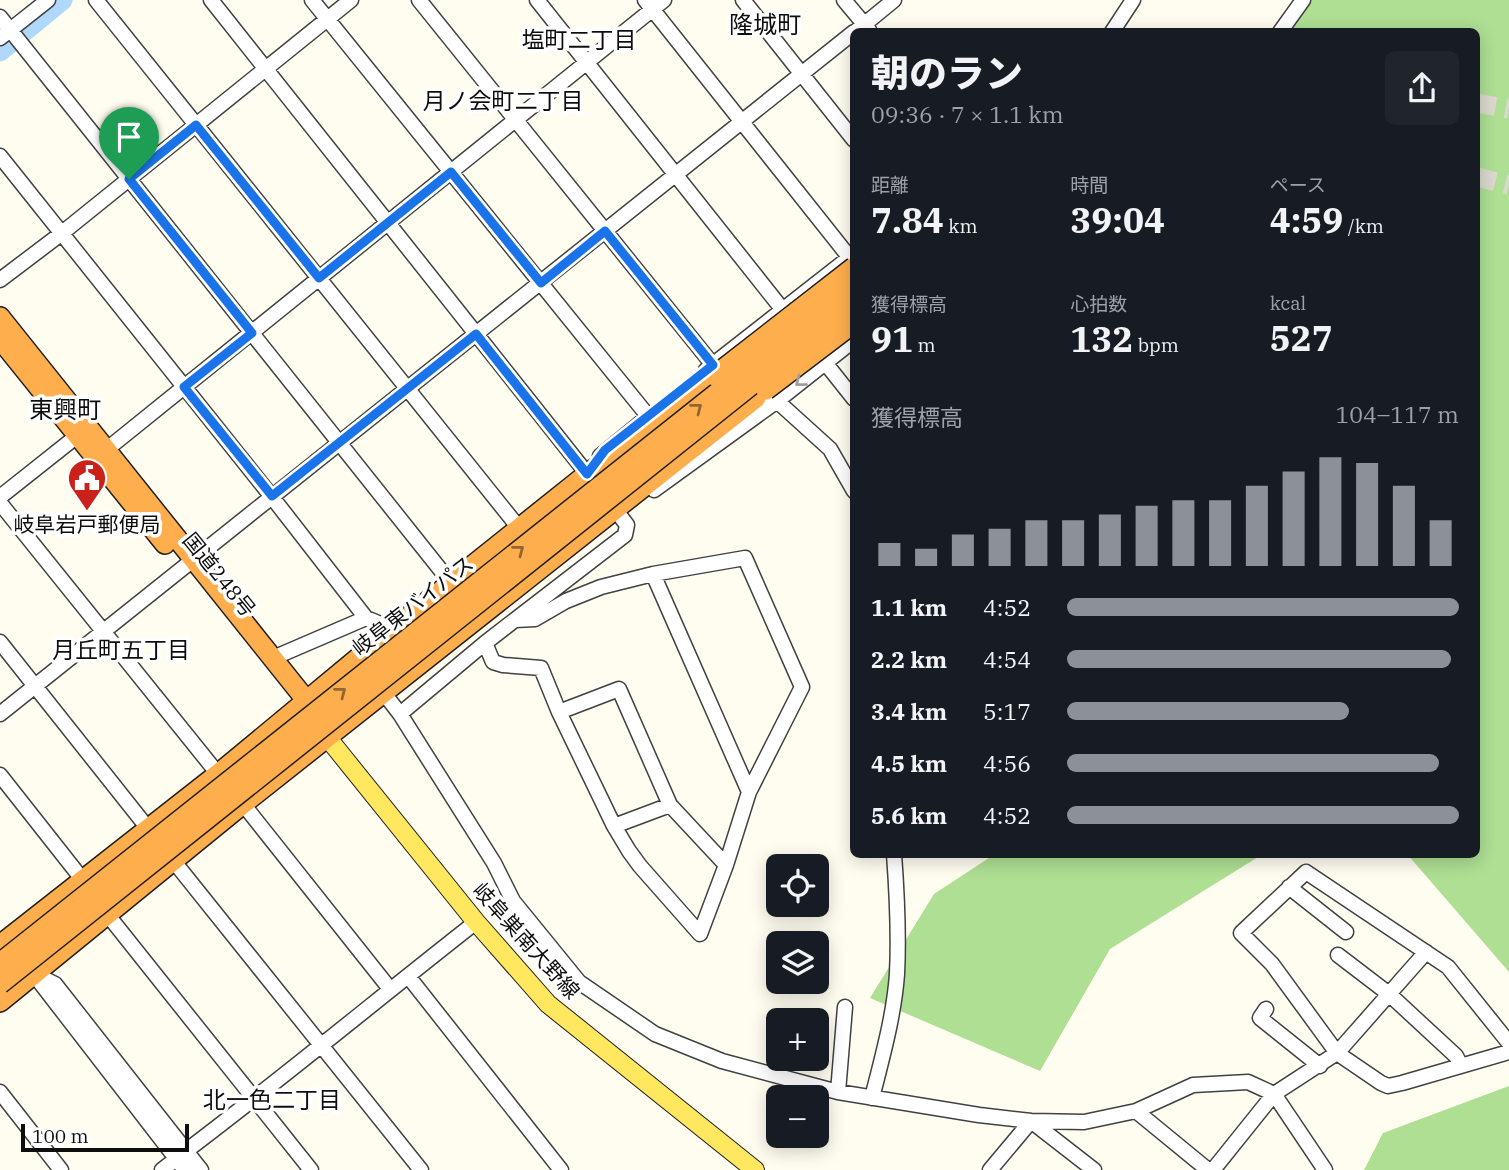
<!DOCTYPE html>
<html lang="ja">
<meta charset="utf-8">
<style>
body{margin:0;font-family:"IBM Plex Serif","Noto Sans JP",serif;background:#20242c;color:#f1f3f6;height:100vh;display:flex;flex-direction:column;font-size:26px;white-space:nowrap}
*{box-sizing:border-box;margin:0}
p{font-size:23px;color:#9ea1a6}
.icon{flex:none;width:38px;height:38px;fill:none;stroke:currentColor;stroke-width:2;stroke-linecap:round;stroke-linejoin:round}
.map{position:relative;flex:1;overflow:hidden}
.sheet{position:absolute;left:850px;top:28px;width:630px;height:830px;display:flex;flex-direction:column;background:#171b24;border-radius:10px;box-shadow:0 4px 18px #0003}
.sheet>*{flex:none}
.buttons{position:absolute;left:766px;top:854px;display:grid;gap:14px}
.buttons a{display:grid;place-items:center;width:63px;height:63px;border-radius:10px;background:#171b24;box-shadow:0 4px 18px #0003;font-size:35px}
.scale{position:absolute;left:21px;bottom:18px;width:168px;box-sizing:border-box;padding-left:7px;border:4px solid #0e0e0e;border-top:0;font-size:19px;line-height:24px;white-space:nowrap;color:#0e0e0e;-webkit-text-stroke:5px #fff;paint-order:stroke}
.pin{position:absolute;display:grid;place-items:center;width:60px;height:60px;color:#fff;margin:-72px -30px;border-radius:50% 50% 50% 0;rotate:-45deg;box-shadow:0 0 7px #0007}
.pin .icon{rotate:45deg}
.round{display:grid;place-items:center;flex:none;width:74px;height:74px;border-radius:10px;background:#20242c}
.overview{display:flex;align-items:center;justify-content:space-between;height:119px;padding:0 21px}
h1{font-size:38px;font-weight:800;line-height:52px}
.stats{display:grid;grid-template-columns:repeat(3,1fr);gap:10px;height:119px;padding:7px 21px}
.stats div{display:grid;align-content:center}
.stats b{font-size:35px;font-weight:800}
.stats small{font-size:19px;font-weight:400}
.stats p{font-size:19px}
.chart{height:196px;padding:14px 21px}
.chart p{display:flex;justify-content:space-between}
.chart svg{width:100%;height:126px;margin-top:7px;stroke:#8c9099;stroke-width:6}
ul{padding:0 21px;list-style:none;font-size:23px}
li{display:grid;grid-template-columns:112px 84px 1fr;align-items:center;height:52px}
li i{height:18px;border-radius:9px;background:#8c9099}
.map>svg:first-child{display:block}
.forest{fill:#aedf93}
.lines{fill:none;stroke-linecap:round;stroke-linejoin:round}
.river{stroke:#afd8fb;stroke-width:21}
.highway-tunnel{stroke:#dbd9cd;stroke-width:19;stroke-dasharray:19 10;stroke-linecap:butt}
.minor-casing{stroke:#414141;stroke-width:17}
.major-casing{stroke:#1f1f1f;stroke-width:20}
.highway-casing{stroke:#1f1f1f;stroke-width:22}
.minor{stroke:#fff;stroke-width:14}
.major{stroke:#ffe75f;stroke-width:18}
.highway{stroke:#ffae4d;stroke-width:19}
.highway-bridge-casing{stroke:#1f1f1f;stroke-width:22;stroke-linecap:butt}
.highway-bridge{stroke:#ffae4d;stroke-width:19}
.oneway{stroke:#9f9f9f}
.oneway2{stroke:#936631}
.route-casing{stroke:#fff;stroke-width:14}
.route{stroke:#1a73e8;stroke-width:9}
.labels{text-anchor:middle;stroke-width:7;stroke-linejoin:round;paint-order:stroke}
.poi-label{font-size:21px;fill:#0e0e0e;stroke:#fff}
.street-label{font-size:21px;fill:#0e0e0e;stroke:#fff}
.neighbourhood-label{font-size:23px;fill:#0e0e0e;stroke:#fff}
.quarter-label{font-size:24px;fill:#0e0e0e;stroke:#fff}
</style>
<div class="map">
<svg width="1509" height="1170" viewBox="0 0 1509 1170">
<rect width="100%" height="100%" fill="#fffdef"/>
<!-- forest -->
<path class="forest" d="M1293,0H1509V972L1407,854H1477V32H1272L1280,25Z
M995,854H1263L1110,949L1040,1071L870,998L934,894Z
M1509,1086V1170H1364L1383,1133Z"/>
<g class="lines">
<!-- river -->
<path class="river" d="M0,51L62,0"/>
<!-- highway-tunnel -->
<path class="highway-tunnel" d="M1477,103L1509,109
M1477,177L1509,185"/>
<!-- minor casing -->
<g class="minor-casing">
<path id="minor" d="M96,0L519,528
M211,0L592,480
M312,0L648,416
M419,0L713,365L727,373
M537,0L794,324
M645,0L854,263
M743,0L854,140
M844,0L869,30
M0,17L451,583
M855,32L894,0
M1112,32L1133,0
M1280,32L1303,0
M0,38L48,0
M0,156L272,497L366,618
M0,280L62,233L351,0
M811,345L854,399
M706,370L854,254
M757,390L777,401L830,449L854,491
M106,450L664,0
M600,456L644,420
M654,490L777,401L854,340
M0,497L77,436
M0,503L218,774
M653,574L749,792
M0,642L154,836
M485,643L493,662L503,665L541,668L559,712L614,826L629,851L640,866L700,934L726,865L749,792L802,687L745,558L653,574L601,587L566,601L535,619L515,620
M273,658L366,618L393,629
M383,692L400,714L494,863L513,901L579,982L655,1034L722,1061L838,1092L979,1115L1031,1121L1084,1122L1136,1111L1193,1085L1248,1082L1274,1094L1325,1170
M559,712L619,689L670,805L726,865
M0,714L854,32
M400,714L485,643L625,535L627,525L611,504
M0,775L82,879
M243,804L390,989
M614,826L670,805
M168,854L421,1170
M1289,887L1346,932
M107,914L311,1170
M1338,955L1389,994L1456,1056L1461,1066
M29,968L185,1170
M39,976L55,984L201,1170
M408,976L561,1170
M1266,1009L1260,1018L1320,1066
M1509,1043L1448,967L1306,872L1241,933L1272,964L1337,1053L1381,1083L1388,1086L1402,1083L1509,1052
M0,1092L61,1170
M838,1092L845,1007
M872,1098C882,1058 894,1016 897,974C899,934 897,894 894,854
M1136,1111L1208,1170
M1031,1121L1094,1170
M186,1151C284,1077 379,998 476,922
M162,1170L176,1159
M990,1170L1031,1121
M1213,1170L1274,1094L1337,1053L1426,952"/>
</g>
<!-- major casing -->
<g class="major-casing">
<path id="major" d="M327,737L476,922L548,1004L755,1170"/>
</g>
<!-- highway casing -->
<g class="highway-casing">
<path id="highway" d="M0,317L306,700L312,711
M0,339L165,544
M0,945L218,774L393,629L587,474L622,449L714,376
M0,1002L243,804L756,398"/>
</g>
<!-- minor -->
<use href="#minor" class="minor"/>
<!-- major -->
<use href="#major" class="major"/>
<!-- highway -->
<use href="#highway" class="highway"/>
<!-- highway-bridge casing -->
<g class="highway-bridge-casing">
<path id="highway-bridge" d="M714,376L854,267
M766,390L854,323
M0,963L854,284
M0,984L823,328L854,306"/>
</g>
<!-- highway-bridge -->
<use href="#highway-bridge" class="highway-bridge"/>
</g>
<!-- one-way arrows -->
<defs><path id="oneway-chevron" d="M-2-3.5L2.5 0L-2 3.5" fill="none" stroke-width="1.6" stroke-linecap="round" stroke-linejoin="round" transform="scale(1.75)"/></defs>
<use class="oneway" href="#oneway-chevron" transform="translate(800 382) rotate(142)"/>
<g class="oneway2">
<use href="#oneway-chevron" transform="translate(697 408) rotate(-38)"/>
<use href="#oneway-chevron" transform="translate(519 550) rotate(-38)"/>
<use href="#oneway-chevron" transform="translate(341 692) rotate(-38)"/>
</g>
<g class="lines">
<!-- route casing -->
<g class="route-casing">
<path id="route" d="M196,125L319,278L451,172L541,283L605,231L713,365L605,450L587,474L476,334L272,496L184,387L252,333L129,179Z"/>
</g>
<!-- route -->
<use href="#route" class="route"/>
</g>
<!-- icons -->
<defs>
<g id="civic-pin" transform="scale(2.0125)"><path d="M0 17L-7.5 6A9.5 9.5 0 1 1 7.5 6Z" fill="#ca211a" stroke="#fff"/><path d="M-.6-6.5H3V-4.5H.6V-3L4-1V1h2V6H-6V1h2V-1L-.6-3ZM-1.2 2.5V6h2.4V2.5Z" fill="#fff"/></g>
</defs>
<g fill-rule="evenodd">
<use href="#civic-pin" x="87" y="478"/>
</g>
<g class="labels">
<!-- poi labels -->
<g class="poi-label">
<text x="87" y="532">岐阜岩戸郵便局</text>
</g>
<!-- street labels -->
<g class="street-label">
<text transform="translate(219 575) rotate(51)" y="7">国道248号</text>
<text transform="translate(413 606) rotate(-38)" y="7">岐阜東バイパス</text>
<text transform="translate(526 941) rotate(48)" y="7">岐阜巣南大野線</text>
</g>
<!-- neighbourhood labels -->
<g class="neighbourhood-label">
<text x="579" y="48">塩町二丁目</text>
<text x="503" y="109">月ノ会町二丁目</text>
<text x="121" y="658">月丘町五丁目</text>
<text x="272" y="1108">北一色二丁目</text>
</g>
<!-- quarter labels -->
<g class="quarter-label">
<text x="765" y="33">隆城町</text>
<text x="65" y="418">東興町</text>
</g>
</g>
</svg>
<div class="buttons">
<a><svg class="icon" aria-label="locate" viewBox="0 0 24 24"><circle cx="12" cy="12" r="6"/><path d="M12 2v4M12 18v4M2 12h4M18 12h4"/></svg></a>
<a><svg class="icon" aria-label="layers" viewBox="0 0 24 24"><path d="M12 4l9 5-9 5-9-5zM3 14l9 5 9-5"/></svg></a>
<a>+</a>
<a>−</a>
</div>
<div class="scale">100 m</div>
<div class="pin" style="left:129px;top:179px;background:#1e9e55"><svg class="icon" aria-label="arrive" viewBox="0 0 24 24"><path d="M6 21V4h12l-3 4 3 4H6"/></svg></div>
<section class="sheet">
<div class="overview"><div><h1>朝のラン</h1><p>09:36 · 7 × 1.1 km</p></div><a class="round"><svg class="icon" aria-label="share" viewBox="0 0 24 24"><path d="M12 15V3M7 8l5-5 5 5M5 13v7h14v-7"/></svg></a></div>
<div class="stats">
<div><p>距離</p><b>7.84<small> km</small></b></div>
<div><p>時間</p><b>39:04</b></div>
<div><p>ペース</p><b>4:59<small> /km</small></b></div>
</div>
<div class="stats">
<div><p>獲得標高</p><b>91<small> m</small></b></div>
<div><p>心拍数</p><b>132<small> bpm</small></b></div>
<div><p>kcal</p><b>527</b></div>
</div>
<div class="chart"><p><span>獲得標高</span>104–117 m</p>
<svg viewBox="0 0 160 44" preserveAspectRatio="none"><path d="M5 44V36M15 44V38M25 44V33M35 44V31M45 44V28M55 44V28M65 44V26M75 44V23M85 44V21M95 44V21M105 44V16M115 44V11M125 44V6M135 44V8M145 44V16M155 44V28"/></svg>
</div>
<ul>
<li><b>1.1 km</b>4:52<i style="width:100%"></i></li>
<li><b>2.2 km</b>4:54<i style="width:98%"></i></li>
<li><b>3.4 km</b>5:17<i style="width:72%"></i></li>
<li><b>4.5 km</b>4:56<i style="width:95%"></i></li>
<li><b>5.6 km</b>4:52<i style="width:100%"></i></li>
</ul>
</section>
</div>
